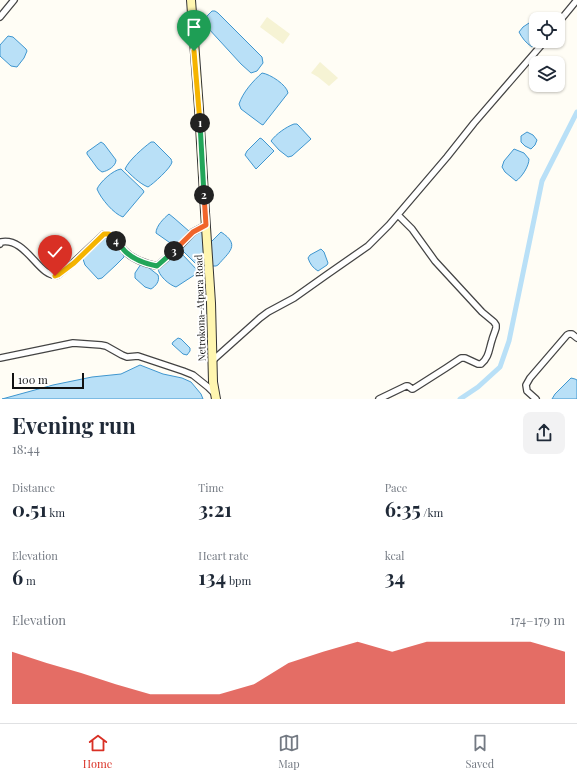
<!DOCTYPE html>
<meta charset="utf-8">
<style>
body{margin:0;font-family:"Playfair Display",serif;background:#f2f2f3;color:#1f2937;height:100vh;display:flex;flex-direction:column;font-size:15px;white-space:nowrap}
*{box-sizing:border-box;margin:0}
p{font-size:13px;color:#747a83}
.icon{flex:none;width:22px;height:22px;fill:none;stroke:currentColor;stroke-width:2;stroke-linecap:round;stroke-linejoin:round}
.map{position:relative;height:399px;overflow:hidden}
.panel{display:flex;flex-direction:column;background:#fff;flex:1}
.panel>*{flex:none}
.buttons{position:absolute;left:529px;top:12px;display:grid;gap:8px}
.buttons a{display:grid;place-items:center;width:36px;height:36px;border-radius:8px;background:#fff;box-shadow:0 1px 3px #0004;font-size:20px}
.scale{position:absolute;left:12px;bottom:10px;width:72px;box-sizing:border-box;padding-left:4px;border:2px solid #111;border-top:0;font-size:11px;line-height:14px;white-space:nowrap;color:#111;-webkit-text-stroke:3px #fff;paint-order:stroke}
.pin{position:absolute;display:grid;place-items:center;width:34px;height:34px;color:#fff;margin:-41px -17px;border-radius:50% 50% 50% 0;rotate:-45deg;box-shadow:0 0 4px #0007}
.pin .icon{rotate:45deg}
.km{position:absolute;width:20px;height:20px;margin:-10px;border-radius:50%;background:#222;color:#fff;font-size:11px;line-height:20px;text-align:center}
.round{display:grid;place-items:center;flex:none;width:42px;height:42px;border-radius:8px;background:#f2f2f3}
.overview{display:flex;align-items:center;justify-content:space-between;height:68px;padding:0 12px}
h1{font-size:22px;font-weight:700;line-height:30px}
.figures{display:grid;grid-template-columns:repeat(3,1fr);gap:6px;height:68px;padding:4px 12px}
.figures div{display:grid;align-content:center}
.figures b{font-size:20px;font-weight:700}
.figures small{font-size:11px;font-weight:400}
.figures p{font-size:11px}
.chart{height:112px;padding:8px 12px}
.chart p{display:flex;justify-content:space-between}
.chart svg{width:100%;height:72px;margin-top:4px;fill:#d93025;opacity:.7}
.dock{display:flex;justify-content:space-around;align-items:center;height:56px;border-top:1px solid #e0e1e3;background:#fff;font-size:11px;color:#747a83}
.dock a{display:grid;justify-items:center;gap:2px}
.dock .current{color:#d93025}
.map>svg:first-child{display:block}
.farmland{fill:#f6f3d4}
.water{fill:#b9e0f7;stroke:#3f96cf}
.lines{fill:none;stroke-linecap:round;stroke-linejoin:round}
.canal{stroke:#b9e0f7;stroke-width:5}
.street-casing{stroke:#444;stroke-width:8}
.secondary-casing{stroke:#333;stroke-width:10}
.street{stroke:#fff;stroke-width:5.5}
.secondary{stroke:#fff6b0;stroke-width:8}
.split-1-casing{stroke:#fff;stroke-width:8}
.split-2-casing{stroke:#fff;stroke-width:8}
.split-3-casing{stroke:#fff;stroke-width:8}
.split-4-casing{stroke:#fff;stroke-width:8}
.split-5-casing{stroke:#fff;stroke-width:8}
.split-1{stroke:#f5b400;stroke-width:5}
.split-2{stroke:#22a559;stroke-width:5}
.split-3{stroke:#f0652b;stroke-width:5}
.split-4{stroke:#22a559;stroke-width:5}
.split-5{stroke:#f5b400;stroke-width:5}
.labels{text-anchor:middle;stroke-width:4;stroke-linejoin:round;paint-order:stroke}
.street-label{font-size:10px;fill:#111;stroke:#fff}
</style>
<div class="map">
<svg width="577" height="399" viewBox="0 0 577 399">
<rect width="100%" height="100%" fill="#fffdf5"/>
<!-- farmland -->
<path class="farmland" d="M267,17L290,34L283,44L260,27Z
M320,62L338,78L329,86L318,77L311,73Z"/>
<!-- water -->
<path class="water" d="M212,11H215L218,13L262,57L263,63L257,71L251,73L241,64L208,28L206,25L205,19L208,15Z
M529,23L536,25V41H539L532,47C526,43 522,38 519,32L523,27Z
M8,36L13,37L26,49L27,51L24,58L17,67L11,66L0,56V45Z
M262,73C270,74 287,85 288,93L263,125L261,124L241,109L239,104C243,92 253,81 262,73Z
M294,124H297L299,126L311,139L292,156L288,157L279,150L271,141C276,134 286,127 294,124Z
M527,132L533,135L537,140L535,145L531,149L525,146L521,142V136Z
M260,138L262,139L274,151L256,169L245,155L247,151Z
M101,142L104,144L116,160C116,166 108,171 102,172L98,169L87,154V152Z
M151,142H154L171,159C171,160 172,161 172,162C171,168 153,184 148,187C140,184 131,175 125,169C129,160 143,148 151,142Z
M514,149L524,153L529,159C529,166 522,177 516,181L505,172L502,167L504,161Z
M121,169L143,190L144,192L123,217C114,214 101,199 97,189C100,182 113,170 121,169Z
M169,214L174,218L190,232L176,247L156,233C156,226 164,218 169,214Z
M202,229L204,232V262L202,266L199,267L183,251L182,246L191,236Z
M221,232C241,245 229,252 218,265L216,266H212L210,243Z
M105,236H108L123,252L124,257L116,265L102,278L98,279L85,265L83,259L86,254Z
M321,249L324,252L328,263L327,265L318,271C313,268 310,264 308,258L310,255Z
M178,251L182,254L198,271L196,274L176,287C169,285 158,275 158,268Z
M141,264H144L158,275C160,281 156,286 151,289L145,287L135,278V273Z
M178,338L181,339L190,348V351L187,355L183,354L172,344L173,342Z
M140,365L163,374L182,378L191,382L201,394L203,399H2L53,385L92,377L121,374Z
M571,378L575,379L577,380V399H552L555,394Z"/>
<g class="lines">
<!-- canal -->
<path class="canal" d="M460,399L478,387L500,367L509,341L542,181L577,112"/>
<!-- street casing -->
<g class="street-casing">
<path id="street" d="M0,17L14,0
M558,23L577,0
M0,244L1,242C27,237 39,279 58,275L73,263L104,234H107C115,238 119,245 125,251C132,259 147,264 157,266L177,249L193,232L206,225
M0,358L73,343L101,345L106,346L122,355L127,357L138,356L183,371L193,375L208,387L215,394
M212,361L260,318L268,312L294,298L325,276L368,246L389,225L447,157L474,123L545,41
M379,399L406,386H408L412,389H413L446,368L461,358H465L478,364H481C489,358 489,349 492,340C493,336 495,332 496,328V325L494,322L482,312L435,261L412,229L398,215
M536,399L527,391L526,385L530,378L567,335L569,334H572L577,338"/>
</g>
<!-- secondary casing -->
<g class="secondary-casing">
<path id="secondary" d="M191,0L199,109L205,212L211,303L213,382L216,399"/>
</g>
<!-- street -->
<use href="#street" class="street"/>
<!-- secondary -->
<use href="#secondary" class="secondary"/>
</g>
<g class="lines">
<!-- split-1 casing -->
<g class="split-1-casing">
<path id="split-1" d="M194,51L200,123"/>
</g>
<!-- split-2 casing -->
<g class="split-2-casing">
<path id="split-2" d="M200,123L204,195"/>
</g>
<!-- split-3 casing -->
<g class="split-3-casing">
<path id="split-3" d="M174,251L193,232L206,225L204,195"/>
</g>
<!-- split-4 casing -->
<g class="split-4-casing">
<path id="split-4" d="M116,241C120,244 123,250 127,253C135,260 147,264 157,266L174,251"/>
</g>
<!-- split-5 casing -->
<g class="split-5-casing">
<path id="split-5" d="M55,276L58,275L74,263L104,234H109L116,241"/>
</g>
<!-- split-1 -->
<use href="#split-1" class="split-1"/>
<!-- split-2 -->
<use href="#split-2" class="split-2"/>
<!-- split-3 -->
<use href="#split-3" class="split-3"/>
<!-- split-4 -->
<use href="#split-4" class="split-4"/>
<!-- split-5 -->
<use href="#split-5" class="split-5"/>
</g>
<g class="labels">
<!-- street labels -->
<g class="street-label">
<text transform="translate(200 308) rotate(-92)" y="4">Netrokona-Atpara Road</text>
</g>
</g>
</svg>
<div class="buttons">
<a><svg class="icon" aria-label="locate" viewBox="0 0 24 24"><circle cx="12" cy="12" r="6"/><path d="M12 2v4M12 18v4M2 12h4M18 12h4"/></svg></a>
<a><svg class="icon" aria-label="layers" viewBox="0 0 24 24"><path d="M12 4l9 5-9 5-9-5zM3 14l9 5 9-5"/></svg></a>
</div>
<div class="scale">100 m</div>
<div class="pin" style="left:194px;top:51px;background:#1e9e55"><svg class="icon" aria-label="arrive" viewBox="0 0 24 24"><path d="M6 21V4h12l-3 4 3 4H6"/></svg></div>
<div class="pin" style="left:55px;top:276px;background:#d93025"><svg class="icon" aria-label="check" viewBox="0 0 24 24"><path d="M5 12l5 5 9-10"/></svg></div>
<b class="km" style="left:200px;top:123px">1</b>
<b class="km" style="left:204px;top:195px">2</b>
<b class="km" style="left:174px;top:251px">3</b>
<b class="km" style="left:116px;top:241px">4</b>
</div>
<section class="panel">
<div class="overview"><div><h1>Evening run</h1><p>18:44</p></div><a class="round"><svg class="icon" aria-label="share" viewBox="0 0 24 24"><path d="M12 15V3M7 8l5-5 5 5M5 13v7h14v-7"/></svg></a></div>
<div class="figures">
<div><p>Distance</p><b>0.51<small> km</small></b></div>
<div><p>Time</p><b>3:21</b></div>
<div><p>Pace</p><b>6:35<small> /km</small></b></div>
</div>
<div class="figures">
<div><p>Elevation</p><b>6<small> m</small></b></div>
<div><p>Heart rate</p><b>134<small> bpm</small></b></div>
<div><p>kcal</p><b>34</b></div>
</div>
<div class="chart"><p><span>Elevation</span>174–179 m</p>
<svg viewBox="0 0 160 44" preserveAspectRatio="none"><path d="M0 44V12L10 19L20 25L30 32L40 38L50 38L60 38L70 32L80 19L90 12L100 6L110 12L120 6L130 6L140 6L150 6L160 12V44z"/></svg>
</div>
</section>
<nav class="dock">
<a class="current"><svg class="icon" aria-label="home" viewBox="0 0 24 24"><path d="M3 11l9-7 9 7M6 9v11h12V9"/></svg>Home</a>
<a><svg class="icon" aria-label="map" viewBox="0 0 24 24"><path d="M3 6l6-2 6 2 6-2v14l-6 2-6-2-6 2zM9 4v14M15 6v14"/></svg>Map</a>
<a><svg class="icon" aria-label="saved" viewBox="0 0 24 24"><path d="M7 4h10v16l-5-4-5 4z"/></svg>Saved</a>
</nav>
